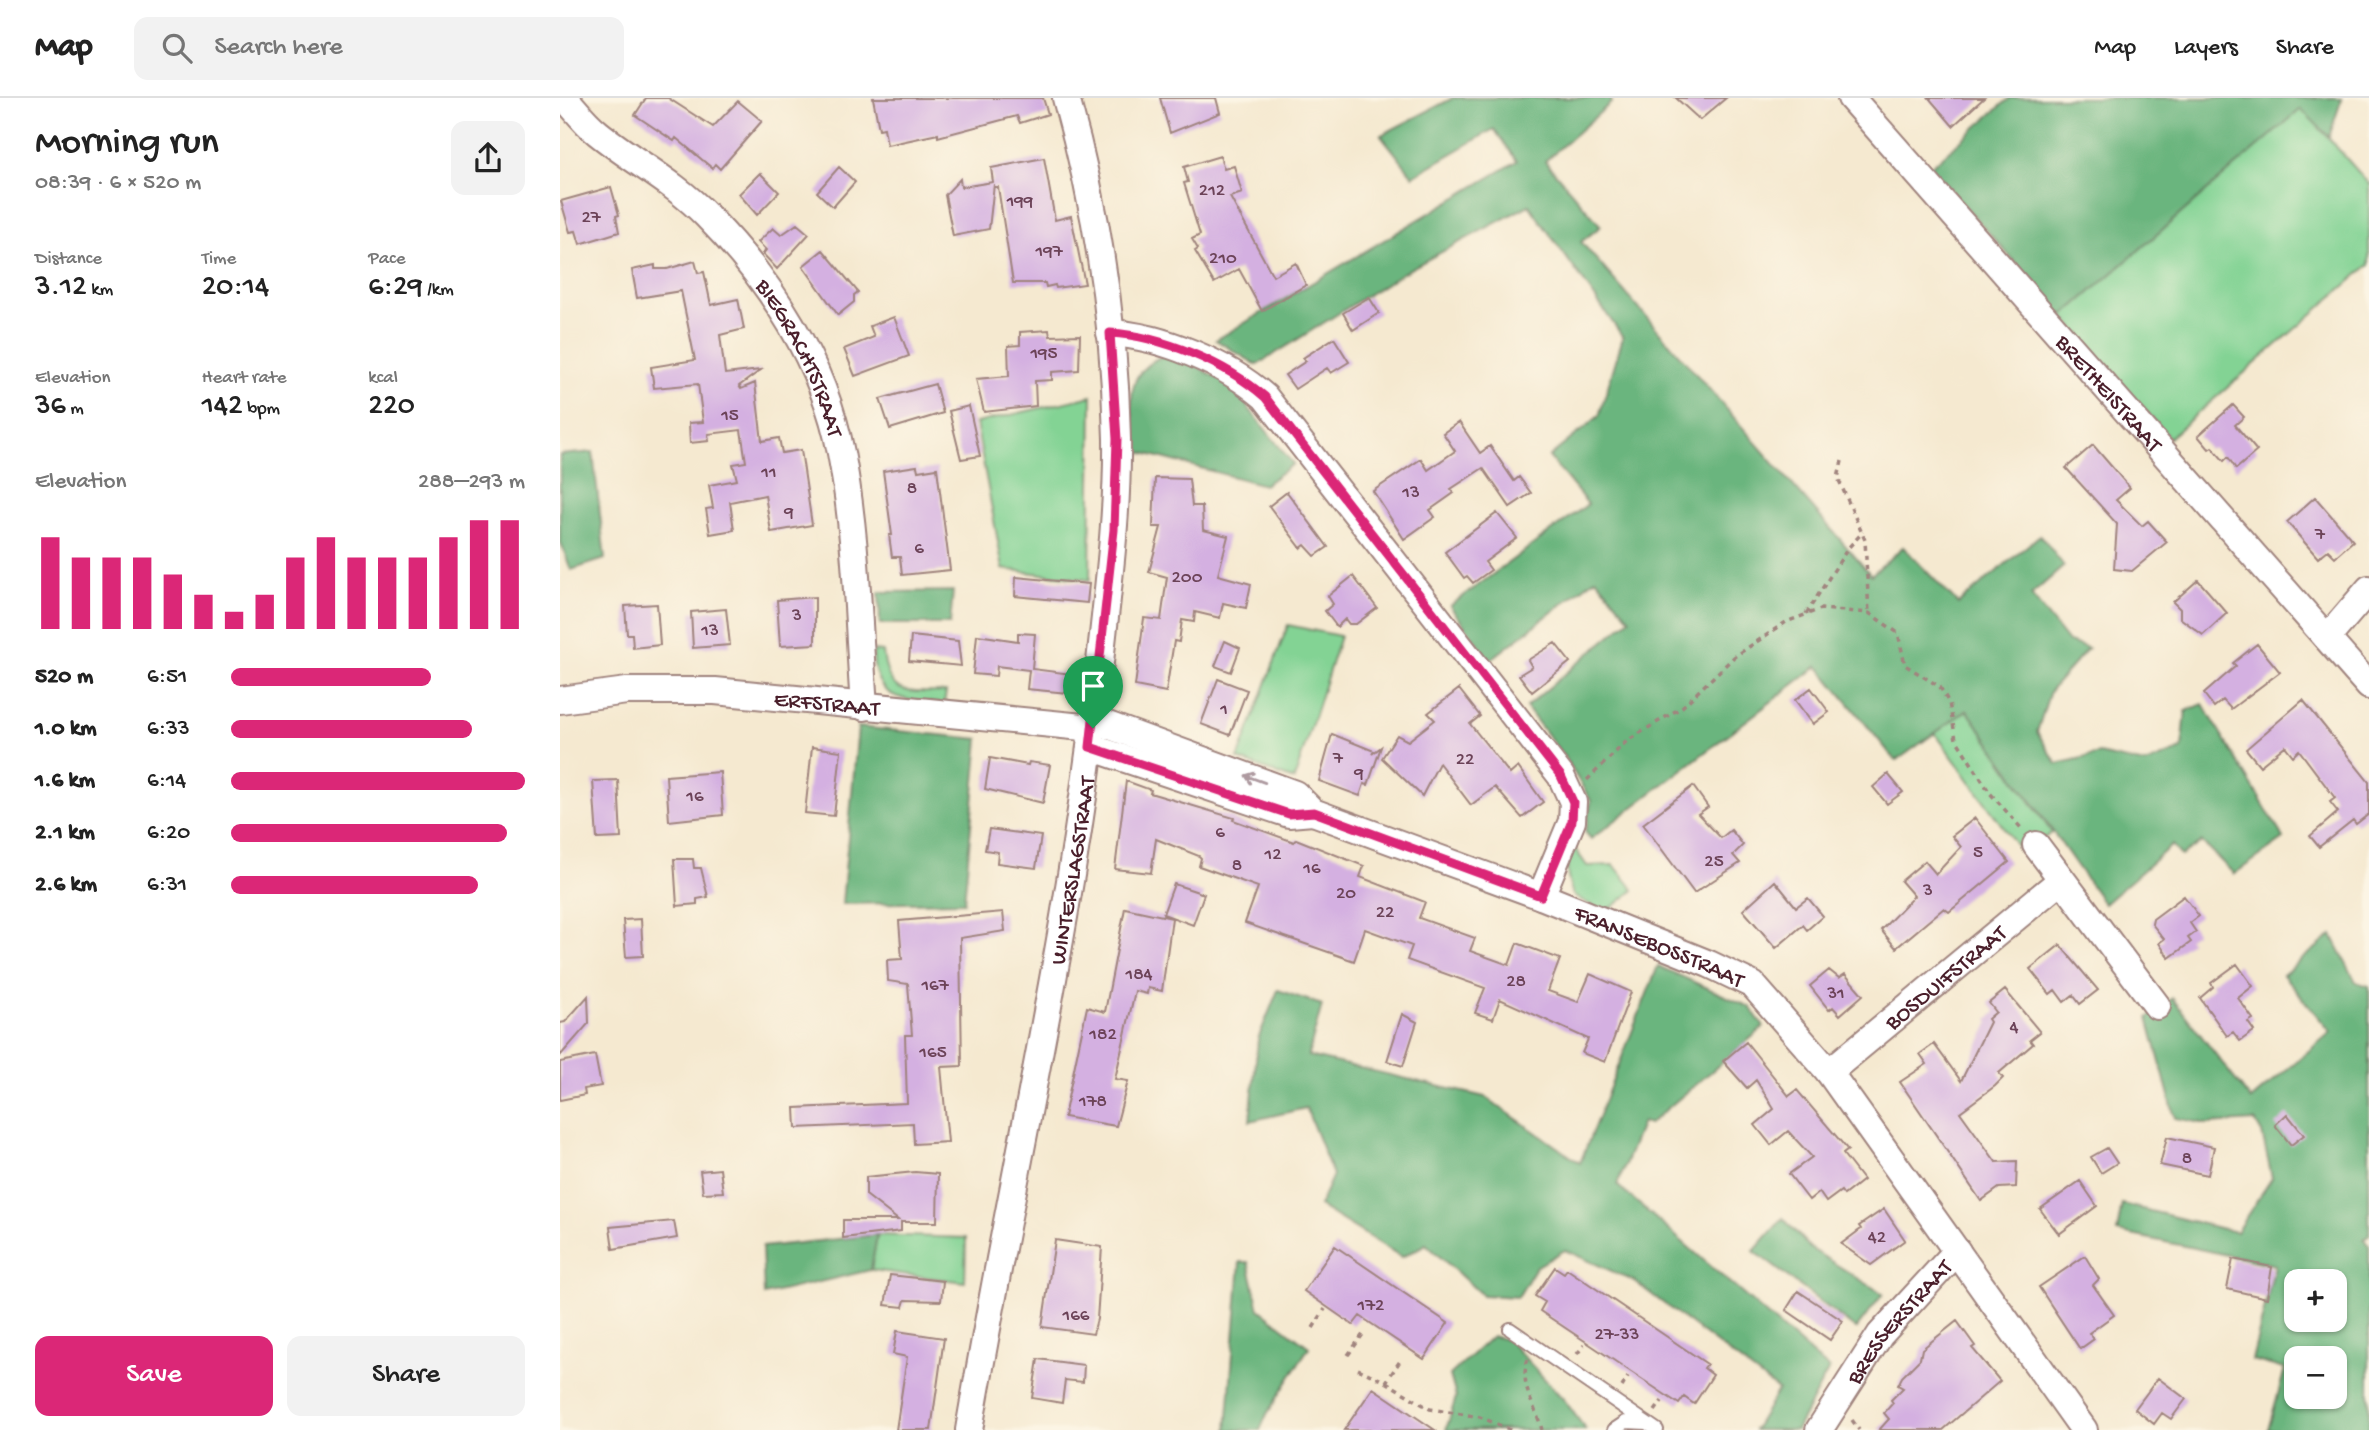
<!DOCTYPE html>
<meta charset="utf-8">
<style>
body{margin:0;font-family:"Gochi Hand",sans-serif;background:#f2f2f2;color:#222;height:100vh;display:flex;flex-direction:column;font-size:26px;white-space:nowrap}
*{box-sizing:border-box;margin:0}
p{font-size:23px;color:#767676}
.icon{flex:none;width:38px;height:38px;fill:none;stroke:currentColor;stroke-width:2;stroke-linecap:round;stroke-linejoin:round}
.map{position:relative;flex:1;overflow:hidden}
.sheet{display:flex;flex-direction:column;background:#fff;width:560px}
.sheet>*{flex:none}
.tools{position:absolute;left:1724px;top:1171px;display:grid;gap:14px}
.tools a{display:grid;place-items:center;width:63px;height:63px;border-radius:14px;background:#fff;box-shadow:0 2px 5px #0004;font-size:35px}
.pin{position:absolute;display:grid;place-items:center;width:60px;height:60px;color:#fff;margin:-72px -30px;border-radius:50% 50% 50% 0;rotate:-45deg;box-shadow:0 0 7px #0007}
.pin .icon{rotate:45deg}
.round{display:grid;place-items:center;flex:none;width:74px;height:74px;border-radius:14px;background:#f2f2f2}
.overview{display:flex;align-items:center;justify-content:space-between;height:119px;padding:0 35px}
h1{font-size:38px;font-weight:600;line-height:52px}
.metrics{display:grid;grid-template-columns:repeat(3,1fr);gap:10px;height:119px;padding:7px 35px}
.metrics div{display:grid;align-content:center}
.metrics b{font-size:30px;font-weight:600}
.metrics small{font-size:19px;font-weight:400}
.metrics p{font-size:19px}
.chart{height:196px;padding:14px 35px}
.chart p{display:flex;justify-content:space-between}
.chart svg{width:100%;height:126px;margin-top:7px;stroke:#db2777;stroke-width:6}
.action{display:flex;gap:14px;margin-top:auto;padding:14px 35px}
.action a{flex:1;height:80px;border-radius:14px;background:#db2777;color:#fff;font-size:28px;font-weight:600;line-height:80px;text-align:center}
.action a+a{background:#f2f2f2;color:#222}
ul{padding:0 35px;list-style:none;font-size:23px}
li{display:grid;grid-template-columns:112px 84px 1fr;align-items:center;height:52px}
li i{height:18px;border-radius:9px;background:#db2777}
header{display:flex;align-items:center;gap:42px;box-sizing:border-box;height:98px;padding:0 35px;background:#fff;border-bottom:2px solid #e0e0e0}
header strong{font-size:33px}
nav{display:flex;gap:38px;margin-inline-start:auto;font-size:24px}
.search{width:490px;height:63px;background:#f2f2f2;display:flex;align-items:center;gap:18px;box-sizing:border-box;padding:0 24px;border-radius:14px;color:#767676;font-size:26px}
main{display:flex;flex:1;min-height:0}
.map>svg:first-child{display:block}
.green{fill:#83d394;stroke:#667960;stroke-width:2}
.forest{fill:#6ab57e;stroke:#5a6a54;stroke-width:2;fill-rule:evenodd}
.building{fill:#d4b0e1}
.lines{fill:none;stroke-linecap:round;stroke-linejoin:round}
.service-casing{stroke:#a0847e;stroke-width:16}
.minor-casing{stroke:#a0847e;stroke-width:30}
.path{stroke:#a0847e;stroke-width:3.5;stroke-dasharray:5 5;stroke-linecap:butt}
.service{stroke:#fff;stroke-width:12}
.minor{stroke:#fff;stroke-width:26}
.oneway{stroke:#ae9aa0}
.route-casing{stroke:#fff;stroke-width:14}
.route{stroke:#db2777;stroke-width:9}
.labels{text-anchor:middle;stroke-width:5;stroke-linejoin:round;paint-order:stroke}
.number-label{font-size:19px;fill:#6c4358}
.street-label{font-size:23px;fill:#4a1f2b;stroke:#fcf5e5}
</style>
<header>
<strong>Map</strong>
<div class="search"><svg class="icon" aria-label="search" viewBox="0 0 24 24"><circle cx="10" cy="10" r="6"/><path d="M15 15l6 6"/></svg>Search here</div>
<nav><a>Map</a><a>Layers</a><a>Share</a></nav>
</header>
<main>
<section class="sheet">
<div class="overview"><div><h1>Morning run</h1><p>08:39 · 6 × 520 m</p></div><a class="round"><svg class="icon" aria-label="share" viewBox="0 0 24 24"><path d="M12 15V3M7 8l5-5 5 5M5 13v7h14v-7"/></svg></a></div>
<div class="metrics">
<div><p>Distance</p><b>3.12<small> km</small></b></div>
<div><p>Time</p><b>20:14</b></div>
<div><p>Pace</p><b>6:29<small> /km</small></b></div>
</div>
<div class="metrics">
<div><p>Elevation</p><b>36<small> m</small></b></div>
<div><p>Heart rate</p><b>142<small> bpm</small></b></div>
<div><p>kcal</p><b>220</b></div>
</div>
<div class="chart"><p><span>Elevation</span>288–293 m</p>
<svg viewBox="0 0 160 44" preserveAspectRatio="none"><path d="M5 44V12M15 44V19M25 44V19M35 44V19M45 44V25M55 44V32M65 44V38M75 44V32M85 44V19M95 44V12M105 44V19M115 44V19M125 44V19M135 44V12M145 44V6M155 44V6"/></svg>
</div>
<ul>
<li><b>520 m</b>6:51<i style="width:68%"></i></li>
<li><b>1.0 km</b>6:33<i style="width:82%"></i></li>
<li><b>1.6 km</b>6:14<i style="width:100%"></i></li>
<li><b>2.1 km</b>6:20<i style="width:94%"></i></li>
<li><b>2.6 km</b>6:31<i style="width:84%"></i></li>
</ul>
<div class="action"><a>Save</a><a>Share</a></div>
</section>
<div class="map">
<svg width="1809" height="1332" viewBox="0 0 1809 1332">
<rect width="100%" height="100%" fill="#fcf5e5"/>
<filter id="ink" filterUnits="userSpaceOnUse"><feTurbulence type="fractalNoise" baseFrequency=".0143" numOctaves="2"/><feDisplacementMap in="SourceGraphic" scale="14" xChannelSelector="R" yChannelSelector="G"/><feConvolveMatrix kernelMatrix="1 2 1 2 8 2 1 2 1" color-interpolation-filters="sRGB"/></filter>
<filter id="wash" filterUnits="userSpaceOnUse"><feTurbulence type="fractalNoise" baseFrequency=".00686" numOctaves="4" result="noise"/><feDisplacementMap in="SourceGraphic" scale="28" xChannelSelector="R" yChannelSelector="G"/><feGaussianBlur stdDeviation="1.57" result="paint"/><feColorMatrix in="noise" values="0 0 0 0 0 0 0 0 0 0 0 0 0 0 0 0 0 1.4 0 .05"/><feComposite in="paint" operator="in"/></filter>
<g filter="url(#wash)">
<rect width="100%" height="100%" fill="#f5e9d0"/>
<!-- green -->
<path class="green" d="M1742,10L1809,86V167L1609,340L1503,218Z
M532,298L530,482L443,471L416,325Z
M728,527L780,538L734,682L678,661Z
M313,553L323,554C328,600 347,594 386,594L384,606C342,601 313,604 313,553Z
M1407,612L1492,735L1462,755L1375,635Z
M1013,748L1027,768L1054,767L1074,792L1045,815L1013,797C1006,778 1005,766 1013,748Z
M317,1137L406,1140L405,1184L311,1172Z"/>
<!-- forest -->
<path class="forest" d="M893,0H1050L1052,4L985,63L1041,128L1021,144L1311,477L1343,449L1398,506L1480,437L1504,468L1471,497L1508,544L1528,550L1490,593L1477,634L1497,666L1539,656L1585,666L1622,651L1626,613L1643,606L1724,741L1674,776L1642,744L1621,758L1612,747L1544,806L1407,612L1336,663L1258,568L1031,741L1025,734L1031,703L1007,663L966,609L1070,521L1036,480L930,562L890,508L1028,406L989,359L1039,318L1063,239L969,107L844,174L697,267L656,242L957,63L934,31L853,78L821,37Z
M1450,0H1782L1769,39L1741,11L1503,218L1370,69Z
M604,257L631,265L671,288L733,366L704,387L576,353C574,310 558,278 604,257Z
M33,354L45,461L11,472L0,442V357Z
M393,493L390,526H320L319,494Z
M298,629L419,641L404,804L282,806Z
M1772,837L1796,884L1809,888V1136L1804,1141L1809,1148V1332H1708L1725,1271L1692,1262L1715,1167L1557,1134L1562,1106L1676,1134L1712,1080L1702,1035L1695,1023L1647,1026L1615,1020L1588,920L1612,900L1691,1002L1771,934L1723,877ZM1736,1183H1774V1222H1736ZM1736,1260H1774V1298H1736Z
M1098,868L1190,909L1204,929L1089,1026L1082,1024L1057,1087L1269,1271L1236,1332H1194L1218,1292L1074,1183L1005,1152L976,1169L958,1199L922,1197L866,1146L842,1159L759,1108L773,1077L746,1010L690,1023L698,941L718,892L762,907L748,958L925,999L1020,1065Z
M1223,1120L1250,1150L1323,1196L1296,1231L1194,1153Z
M317,1137L311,1172L204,1197L202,1149Z
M680,1164H688L699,1211L749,1249L707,1316L700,1332H667Z
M932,1238L948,1242L1005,1303L1026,1332H886L896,1299L890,1277Z"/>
<g id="blocks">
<!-- building -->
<path class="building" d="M86,0H108L153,29L178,3L202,23L160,71L155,66L152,70L116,40L114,43L75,17Z
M313,0H483L488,16L460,25L457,18L378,39V36L327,47L324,30L319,31Z
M600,0H656L660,15L610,35Z
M1116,0H1166L1140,22Z
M1369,0H1424L1393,28Z
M660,58L664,71L674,68L682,95L670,99L713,178L736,165L746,187L702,213L679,171L654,185L635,153L638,151L632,141L640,137L624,85L628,84L624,69Z
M484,60L495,122L511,118L525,186L496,190L495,187L486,189L485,185H453L438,89H434V86L429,131L393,138L385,97L400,81L401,89L433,84L431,70Z
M279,69L295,84L273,109L257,94Z
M200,75L219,94L197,117L179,96Z
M51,89L59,117L56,118L59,134L20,146L16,133L10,134L1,103Z
M237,126L249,136L217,171L203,156L206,152L198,144L213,130L221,137Z
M263,152L298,194L294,197V204L278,217L243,168Z
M135,163L138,175L144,174L151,207L178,201L184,231L160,237L165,276L201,272L179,288L181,291L195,285L202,343L219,340L222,355L241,352L252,427L211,434L205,397L170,404L174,432L150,436L146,411L153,410L149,387L177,382L173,366L186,364L181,332L148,336L149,343L130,345L129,325L143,324L138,286L94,290L91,269L135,262L121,193L77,200L72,172L95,167V171H107Z
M809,199L819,215L793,232L783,215Z
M334,219L349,258L295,278L284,251L314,239L310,228Z
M489,232L490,238L520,237L519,272L492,274V282L475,283L476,308L424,314L416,281L449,278L448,248L460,247V234Z
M774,240L789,264L771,275L767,270L735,291L725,277L746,263L743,260Z
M375,286L383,315L330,331L320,301Z
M1673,307L1684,319L1675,327L1697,353L1676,371L1668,359L1664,363L1652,349L1649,351L1638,338Z
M409,308L420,358L401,361L389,313Z
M899,324L920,355L930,348L954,383L959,379L971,395L950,409L923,370L891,391L894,395L870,412L875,419L844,441L813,393L861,361L868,372L895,353L883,335Z
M1533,347L1570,390L1556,402L1582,428L1588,423L1607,444L1572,473L1554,471L1557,426L1506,370Z
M357,368L358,373L377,370L390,472L342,477L340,459H332L329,437H332L323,373Z
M595,380L629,381L632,408H642L643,432L668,438L658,477L691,486L686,510L663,505L660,520L635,514L634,524L622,522L619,544L614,543L606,594L575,588L584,520L601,522L607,479L589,474L601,429H593Z
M727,394L768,449L755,458L745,447L741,450L709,408Z
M1755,399L1793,443L1775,459L1768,452L1758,460L1727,424Z
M937,415L957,440L925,464L931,472L913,485L907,478L904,480L885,454Z
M793,478L817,510L796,526H789L785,521L777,529L765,513L773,506L768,498Z
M456,479L529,486L527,505L455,498Z
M1638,482L1667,515L1643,537L1620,520V511L1613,504Z
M255,499V546L220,548L217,502Z
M97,506L100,547L73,550L72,536H67L65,508Z
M166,511L170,547L133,550L131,514Z
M458,535L475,536L472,571L520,577L518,596L467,591L469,572L437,568L436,578L413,576L417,537L458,543Z
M351,538L398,543L401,568L349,563Z
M665,543L680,550L671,574L655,568Z
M995,545L1010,564L972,594L959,577L972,569L968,562Z
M1697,546L1720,574L1671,611L1663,602L1654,609L1644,596L1676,568L1673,565Z
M658,581L687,592L670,637L641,626Z
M1251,590L1269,614L1253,626L1235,602Z
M899,591L920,618L910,626L950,676L958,669L983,704L962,720L935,689L911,707L879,665L862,698L822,660L837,637L848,643L875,622L868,615Z
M1743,602L1809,684V716L1796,726L1793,722L1759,749L1750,738L1778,714L1770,704L1775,700L1739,652L1733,658L1725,648L1700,668L1686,651Z
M772,636L814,653L812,656L821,649L808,687L804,686L800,698L759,683Z
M252,649L281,653L274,718L245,715Z
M430,660L468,667L469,664L490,667L483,705L425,691Z
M160,674L163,717L109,723L106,678Z
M1328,676L1343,694L1327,706L1313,689Z
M58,682L61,740L37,741L33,683Z
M566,683L591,692L590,695L674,720L673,722L734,744L736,741L804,768L800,779L865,804L859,820L915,840L910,853L949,867L957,845L1000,861L988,893L1018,904L1030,876L1071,894L1045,964L1022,955L1028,941L940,901L933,921L915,915L925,890L847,862L852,848L805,831L794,863L685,825L698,789L639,768L641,760L639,758L596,741L591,775L555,771Z
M1133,688L1148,709L1138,716L1161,740L1171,732L1183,747L1173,757L1180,765L1134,795L1083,726Z
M1415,720L1449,764L1389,814L1384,810L1336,850L1321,832L1354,798L1341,783L1365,763L1376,776L1401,749L1392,738Z
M429,731L481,738L476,770L437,765L438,754L425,752Z
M114,761H133L134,770H141L148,799L137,801V806L117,808Z
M1215,783L1236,809L1248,800L1263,818L1247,832L1243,827L1216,850L1183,812Z
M614,786L644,796L633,827L603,816Z
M1624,798L1639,818L1630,825L1636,834L1628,840L1631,844L1609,860L1599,845L1604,841L1592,826L1593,821Z
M565,810L612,820L602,893L588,890L587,896L575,893L555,981L568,983L556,1028L504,1019L527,909L545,914Z
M443,814L445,833L400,840L402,968L381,969L388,1044L354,1046L353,1025L236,1030L235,1010L347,1005L345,937H352L348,886L328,883L327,862L342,861L339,823Z
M81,821L83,858L66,859L63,822Z
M1500,847L1538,892L1520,906L1513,897L1504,904L1495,892L1490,896L1470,871Z
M1677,866L1693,888L1678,900L1693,921L1688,924L1694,933L1680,943L1673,934L1667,938L1640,900L1653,889L1651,885Z
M1269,872L1279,880L1285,876L1303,897L1280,917L1273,909L1269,912L1250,888Z
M1445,892L1480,934L1470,942L1473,946L1439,975L1443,980L1435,988L1400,1014L1436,1064L1457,1063L1456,1089L1439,1090L1421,1103L1340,984L1367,966L1360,956L1374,946L1401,983L1430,924L1428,921L1436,914L1429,905Z
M28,898L29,925L0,958V925L5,924Z
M842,916L857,924L843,968L827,963Z
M1186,944L1229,998L1237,992L1288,1052L1283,1056L1303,1082L1284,1097L1281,1093L1266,1104L1259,1094L1249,1102L1229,1076L1252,1059L1228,1033L1211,1047L1195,1027L1214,1011L1196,982L1187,990L1163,963Z
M35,957L41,988L24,991L25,997L0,1002V964Z
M1727,1016L1744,1037L1731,1047L1715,1027Z
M1607,1039L1654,1049L1648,1077L1600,1067Z
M1547,1050L1557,1065L1541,1075L1531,1059Z
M160,1071L163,1094L143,1095L140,1073Z
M355,1074L378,1076L377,1124H341V1133L283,1140V1122H338L306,1097V1079Z
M1520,1083L1537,1108L1499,1136L1480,1111Z
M1324,1111L1345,1142L1311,1167L1281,1146L1301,1131L1299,1128Z
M114,1123L117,1140L53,1151L50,1129Z
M495,1142L542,1149L537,1221L533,1236L482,1229Z
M775,1148L888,1225L864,1261L800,1218L793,1227L744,1193Z
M1525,1158L1539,1181L1533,1187L1554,1217L1529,1235L1534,1241L1520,1251L1479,1189Z
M1673,1161L1712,1169L1707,1200L1667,1191Z
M995,1169L1004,1175L1007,1171L1147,1266L1144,1270L1153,1277L1134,1306L1124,1299L1119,1306L980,1213L985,1204L975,1198Z
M330,1177L383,1183L381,1203L345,1202L343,1209L325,1207Z
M1238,1193L1283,1223L1270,1242L1226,1212Z
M1397,1223L1415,1248L1412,1250L1440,1283L1383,1332H1319L1329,1321L1324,1315L1333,1305L1331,1302L1343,1290L1338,1287L1342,1279L1360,1261L1362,1251Z
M337,1233L384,1240L371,1332H336L347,1259L333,1256Z
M478,1261L524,1267L523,1284L505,1282L502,1305L472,1300Z
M1598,1280L1626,1301L1611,1321L1602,1315L1594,1326L1575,1311Z
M813,1290L875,1332H784Z"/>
</g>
</g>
<g filter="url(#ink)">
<use href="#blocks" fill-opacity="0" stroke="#a0847e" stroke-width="2"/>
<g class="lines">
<!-- service casing -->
<g class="service-casing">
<path id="service" d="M950,1231L1097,1332
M1054,1332L1066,1324L1087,1325"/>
</g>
<!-- minor casing -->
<g class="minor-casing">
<g id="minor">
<path id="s1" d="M5,0C15,11 25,25 38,35C74,64 114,84 147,118C210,182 264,265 281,355C297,438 298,524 304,609"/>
<path id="s2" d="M1291,0L1809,588"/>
<path d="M550,235C602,238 666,265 705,299L1001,678L1013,704L1012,723L981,798"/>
<path d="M1767,540L1809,491"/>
<path id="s3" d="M0,602L67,593H155L533,630"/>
<path id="s4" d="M534,622L735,696L753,714L981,798L1149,866L1193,887L1269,974L1524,1332"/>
<path d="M530,649L729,716L753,714"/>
<path d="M1476,747L1597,908"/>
<path id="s5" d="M1269,974L1500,783"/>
<path id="s6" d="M409,1332C452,1076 513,823 540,564C548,490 558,416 557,341C555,225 537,111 506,0"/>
<path id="s7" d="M1259,1332L1320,1237L1397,1153"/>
</g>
</g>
<!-- path -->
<path class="path" d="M1282,363L1278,380L1305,442L1309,515
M1246,516L1288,450L1303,434
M1027,682L1067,643L1122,609L1174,559L1226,524L1261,511L1309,515L1338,535L1345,567L1380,589L1389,605L1396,641L1430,695L1461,730
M753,1230L765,1211
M1017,1256L1024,1247
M788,1257L804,1235
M968,1261C958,1288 976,1308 982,1332
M798,1271L826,1284L842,1260
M826,1284L870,1311L920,1319L951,1332
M1062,1289L1068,1279
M1095,1313L1102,1303
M1292,1322L1299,1332"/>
<!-- service -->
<use href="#service" class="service"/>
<!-- minor -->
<use href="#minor" class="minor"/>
</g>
<!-- one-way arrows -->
<defs><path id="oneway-shaft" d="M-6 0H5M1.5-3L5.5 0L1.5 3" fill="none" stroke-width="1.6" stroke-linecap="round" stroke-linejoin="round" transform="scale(1.75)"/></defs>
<use class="oneway" href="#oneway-shaft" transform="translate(695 681) rotate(-160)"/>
</g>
<g class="lines" filter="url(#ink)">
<!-- route casing -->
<g class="route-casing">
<path id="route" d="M550,235C602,238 666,265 705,299L1001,678L1013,704L1012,723L981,798L754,714L729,716L530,649L554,432L557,341Z"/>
</g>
<!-- route -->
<use href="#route" class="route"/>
</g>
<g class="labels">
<!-- number labels -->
<g class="number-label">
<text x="652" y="97">212</text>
<text x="460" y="108">199</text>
<text x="31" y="124">27</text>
<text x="489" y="158">197</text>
<text x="663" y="165">210</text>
<text x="484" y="260">195</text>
<text x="170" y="322">15</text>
<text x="209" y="379">11</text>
<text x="352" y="395">8</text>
<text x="851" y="399">13</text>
<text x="229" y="419">9</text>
<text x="1760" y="441">7</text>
<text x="359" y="455">6</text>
<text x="627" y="484">200</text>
<text x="237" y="522">3</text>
<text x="150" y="537">13</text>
<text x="664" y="616">1</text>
<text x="778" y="665">7</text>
<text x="905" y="666">22</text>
<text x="799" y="680">9</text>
<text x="135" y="703">16</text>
<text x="660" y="739">6</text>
<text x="1418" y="759">5</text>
<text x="713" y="761">12</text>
<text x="1154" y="768">25</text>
<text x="677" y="772">8</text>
<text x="752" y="775">16</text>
<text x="1368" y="797">3</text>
<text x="786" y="800">20</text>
<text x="825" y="819">22</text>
<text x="579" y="881">184</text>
<text x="956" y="888">28</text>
<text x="375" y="892">167</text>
<text x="1276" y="900">31</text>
<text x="1454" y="934">4</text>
<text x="543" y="941">182</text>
<text x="373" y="959">165</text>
<text x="533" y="1008">178</text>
<text x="1627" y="1065">8</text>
<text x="1317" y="1144">42</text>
<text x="811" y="1212">172</text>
<text x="516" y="1222">166</text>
<text x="1057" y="1241">27-33</text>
</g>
<!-- street labels -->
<g class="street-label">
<text dy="8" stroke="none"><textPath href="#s1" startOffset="357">BIEGRACHTSTRAAT</textPath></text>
<text dy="8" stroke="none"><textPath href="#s2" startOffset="392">BRETHEISTRAAT</textPath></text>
<text dy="8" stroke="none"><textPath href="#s3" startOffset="268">ERFSTRAAT</textPath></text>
<text dy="8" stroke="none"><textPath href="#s6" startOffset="569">WINTERSLAGSTRAAT</textPath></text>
<text dy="8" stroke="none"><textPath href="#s4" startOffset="611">FRANSEBOSSTRAAT</textPath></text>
<text dy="8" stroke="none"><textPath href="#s5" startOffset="150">BOSDUIFSTRAAT</textPath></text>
<text dy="8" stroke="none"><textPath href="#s7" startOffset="135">BRESSERSTRAAT</textPath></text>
</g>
</g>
</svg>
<div class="tools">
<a>+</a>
<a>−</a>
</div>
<div class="pin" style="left:533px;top:630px;background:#1e9e55"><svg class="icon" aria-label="arrive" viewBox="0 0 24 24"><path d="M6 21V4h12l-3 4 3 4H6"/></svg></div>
</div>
</main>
